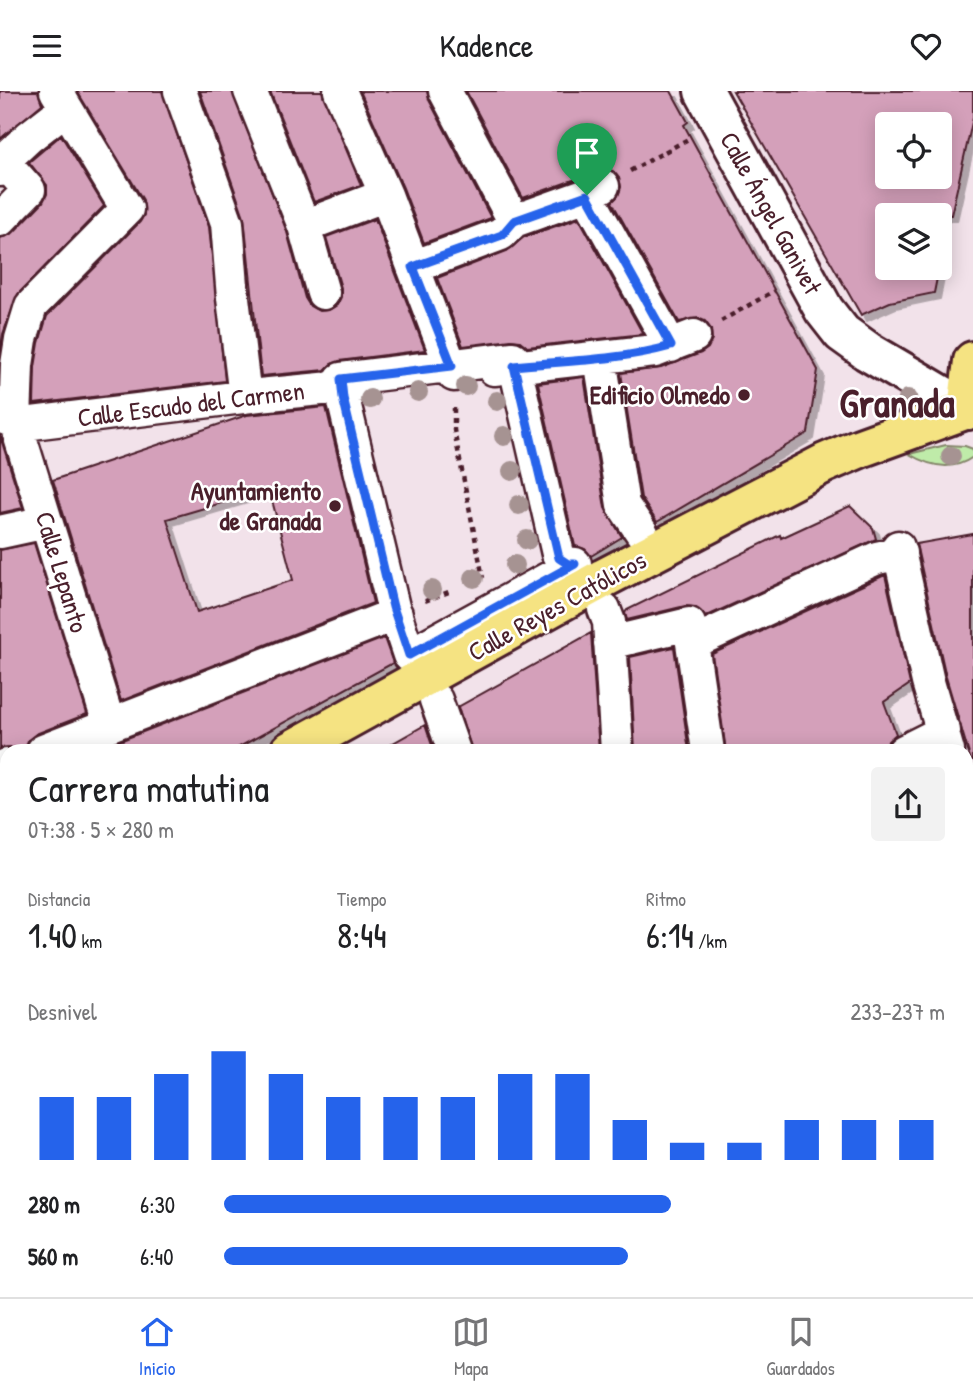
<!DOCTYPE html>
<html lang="es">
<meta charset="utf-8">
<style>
body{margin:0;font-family:"Patrick Hand",sans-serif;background:#f2f2f2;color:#202124;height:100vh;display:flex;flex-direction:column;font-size:26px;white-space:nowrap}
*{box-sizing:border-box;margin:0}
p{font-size:23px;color:#757577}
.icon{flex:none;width:38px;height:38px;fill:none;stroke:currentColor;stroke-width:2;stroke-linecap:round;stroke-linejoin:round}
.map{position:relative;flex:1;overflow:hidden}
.panel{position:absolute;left:0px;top:653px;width:973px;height:555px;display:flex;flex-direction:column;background:#fff;border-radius:21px 21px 0 0;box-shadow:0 4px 18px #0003}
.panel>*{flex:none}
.buttons{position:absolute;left:875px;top:21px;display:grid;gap:14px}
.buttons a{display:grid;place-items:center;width:77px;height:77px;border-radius:7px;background:#fff;box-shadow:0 4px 18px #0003;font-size:35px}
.pin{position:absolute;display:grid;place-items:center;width:60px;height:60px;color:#fff;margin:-72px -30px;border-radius:50% 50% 50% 0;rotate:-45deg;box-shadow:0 0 7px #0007}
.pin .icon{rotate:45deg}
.round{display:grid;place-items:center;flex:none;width:74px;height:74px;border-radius:7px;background:#f2f2f2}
.head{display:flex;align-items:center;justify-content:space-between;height:119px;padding:0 28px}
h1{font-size:38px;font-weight:600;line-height:52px}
.stats{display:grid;grid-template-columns:repeat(3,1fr);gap:10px;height:119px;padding:7px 28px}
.stats div{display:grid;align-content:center}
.stats b{font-size:35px;font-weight:600}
.stats small{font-size:19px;font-weight:400}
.stats p{font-size:19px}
.chart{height:196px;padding:14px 28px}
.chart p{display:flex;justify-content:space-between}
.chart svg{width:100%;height:126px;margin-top:7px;stroke:#2563eb;stroke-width:6}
ul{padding:0 28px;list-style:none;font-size:23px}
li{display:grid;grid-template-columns:112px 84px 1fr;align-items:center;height:52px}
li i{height:18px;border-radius:9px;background:#2563eb}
header{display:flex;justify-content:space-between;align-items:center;height:91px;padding:0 28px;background:#fff;font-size:32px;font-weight:600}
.dock{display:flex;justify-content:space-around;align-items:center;height:98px;border-top:2px solid #e0e0e0;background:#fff;font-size:19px;color:#757577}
.dock a{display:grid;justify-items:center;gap:4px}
.dock .on{color:#2563eb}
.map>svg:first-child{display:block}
.green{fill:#bfeba9;stroke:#84856a;stroke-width:2}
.building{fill:#d4a0ba;stroke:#4a1f2b;stroke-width:2;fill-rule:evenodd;filter:url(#shadow)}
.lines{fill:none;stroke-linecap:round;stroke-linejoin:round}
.street-tunnel{stroke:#d0bbc4;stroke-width:32;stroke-dasharray:32 16;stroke-linecap:butt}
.street-casing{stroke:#4a1f2b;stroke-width:37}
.secondary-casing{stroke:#4a1f2b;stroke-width:44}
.primary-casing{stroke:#4a1f2b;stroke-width:44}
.path{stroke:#4a1f2b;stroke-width:4.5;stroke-dasharray:5 5;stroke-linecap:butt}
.street{stroke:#fff;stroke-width:32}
.secondary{stroke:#fff;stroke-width:38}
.primary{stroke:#f5e382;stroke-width:38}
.tree{fill:#a69392}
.route-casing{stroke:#fff;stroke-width:14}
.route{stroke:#2563eb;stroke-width:9}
.poi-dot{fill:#4a1f2b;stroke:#fff;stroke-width:2.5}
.labels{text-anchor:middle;stroke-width:5;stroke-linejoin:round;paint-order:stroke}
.street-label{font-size:26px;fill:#4a1f2b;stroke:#fff}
.poi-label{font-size:26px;font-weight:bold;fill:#4a1f2b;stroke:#fff;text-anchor:end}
.town-label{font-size:40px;font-weight:bold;fill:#4a1f2b;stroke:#fff}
</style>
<header><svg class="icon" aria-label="menu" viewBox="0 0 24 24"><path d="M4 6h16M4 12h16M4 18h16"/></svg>Kadence<svg class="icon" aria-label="heart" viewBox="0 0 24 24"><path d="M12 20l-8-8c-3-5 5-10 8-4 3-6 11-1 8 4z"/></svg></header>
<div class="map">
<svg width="973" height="1206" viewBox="0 0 973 1206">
<defs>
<filter id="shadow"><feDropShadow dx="6" dy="6" stdDeviation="0" flood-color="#0004"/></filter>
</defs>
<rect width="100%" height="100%" fill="#f2e2ea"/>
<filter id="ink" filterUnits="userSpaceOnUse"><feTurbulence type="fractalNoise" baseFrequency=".0143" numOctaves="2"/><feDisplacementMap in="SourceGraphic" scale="14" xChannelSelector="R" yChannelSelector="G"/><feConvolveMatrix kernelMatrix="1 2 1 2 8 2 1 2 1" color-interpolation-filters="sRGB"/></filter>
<g filter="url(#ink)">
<!-- green -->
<path class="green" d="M946,354L965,355L973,358V366C952,381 929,375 909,363Z"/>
<!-- building -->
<path class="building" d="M0,0H38L42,13L0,48Z
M77,0H162L209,136L225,290L34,313L35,276L39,252L47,225L140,131L144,124L143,109Z
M200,0H232L287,141L305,207L310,215L319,220L329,219L337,214L341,206V197L326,146L375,128L425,259L339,270L331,273L325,279L261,285L244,126Z
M270,0H322L361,94L314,111Z
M360,0H427L429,9L491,127L424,152L403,97Z
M466,0H671L688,31L684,34L818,279L808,342L657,431L641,407L621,282L661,277L701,262L708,257L712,249L711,238L705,230L698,227L679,231L612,111L618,105L621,96L619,87L613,80L604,77L595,79L579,87L523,107Z
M733,0H973V27L951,124H887V177H939L934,202L890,211L861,224ZM887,33H940V86H887Z
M61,44L104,115L18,203L3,243L0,264V147L13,142L43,111L47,103V94L29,71Z
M579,127L643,243L527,256L520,250L511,249L463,255L437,187L507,160L524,146Z
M584,286L605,417L622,446L591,465L585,458L575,455L538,292Z
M326,316L373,512L121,610L53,389L247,324ZM269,398L293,489L197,521L167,428Z
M0,345L23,417L0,422Z
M850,415L873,437L876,448L705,526L695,516L685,515L627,529L625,522L627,519L780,444L781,447Z
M973,443V670H971L946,586L916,453Z
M34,452L87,623L36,643L28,649L25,660H18L10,656L0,657V459Z
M885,484L910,593L884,611L896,643L888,650L886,660H726L712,563Z
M591,542L599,660H472L458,616Z
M384,547L393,572L232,660H94Z
M674,556L689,660H635L630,566Z
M425,634L434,660H379Z"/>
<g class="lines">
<!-- street-tunnel -->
<path class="street-tunnel" d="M42,1200L43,1206"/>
<!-- street casing -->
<g class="street-casing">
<path id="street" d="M56,0L127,118L31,215L21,248L17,274L15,330L109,633
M180,0L227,132L233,207L245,306
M250,0L304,135L323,202
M340,0L386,104L454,284
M445,0L514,130
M0,73L29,46L65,18
M0,79L6,73L29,99L0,129
M587,104L671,255
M304,135L386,104
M413,176L501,143L514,130L587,104L603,95
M513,267L558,463L564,472L575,473L409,564L393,516L343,307L341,288Z
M600,267L623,414
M494,278L655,260L694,245
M0,326L24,333L259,304L363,294
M623,414L642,442
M0,441L46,431
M898,456L928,591L948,660
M604,518L609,531L617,660
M610,552L689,533L692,552L877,467L900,462
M692,552L708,660
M436,609L454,660
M43,660L396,523
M904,660L944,640
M0,677L7,674
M966,695L973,694
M966,913L973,914
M0,955L7,973
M0,1008L7,1007
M0,1130H7
M0,1181L7,1180
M345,1206V1200
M602,1206V1200
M888,1206L889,1200"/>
</g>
<!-- secondary casing -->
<g class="secondary-casing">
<path id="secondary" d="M704,0L824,219L842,242L867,260L967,319"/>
</g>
<!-- primary casing -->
<g class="primary-casing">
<path id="primary" d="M967,319L973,270
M290,660L604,487L825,372L860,357L973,316
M0,817L7,813"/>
</g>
<!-- path -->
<path class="path" d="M630,80L690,47
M721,230L774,200
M454,317V339L483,487
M425,510L449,501"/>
<!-- street -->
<use href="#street" class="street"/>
<!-- secondary -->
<use href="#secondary" class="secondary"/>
<!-- primary -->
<use href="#primary" class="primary"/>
</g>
<!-- trees -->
<g class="tree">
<circle cx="466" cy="295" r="10"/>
<circle cx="418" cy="301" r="10"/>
<circle cx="370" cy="308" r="10"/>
<circle cx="908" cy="308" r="10"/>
<circle cx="497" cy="310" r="10"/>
<circle cx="504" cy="345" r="10"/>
<circle cx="951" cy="365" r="10"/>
<circle cx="512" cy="380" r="10"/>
<circle cx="519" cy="414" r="10"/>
<circle cx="527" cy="449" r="10"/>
<circle cx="515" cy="474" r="10"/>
<circle cx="474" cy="487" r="10"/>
<circle cx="432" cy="499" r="10"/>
</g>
</g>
<g class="lines" filter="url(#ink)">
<!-- route casing -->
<g class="route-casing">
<path id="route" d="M587,104L671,255C621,269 566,270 514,275L559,467L568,473H575L409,564L393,516L343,307L341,288L452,275L413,176L502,144L514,130Z"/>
</g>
<!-- route -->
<use href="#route" class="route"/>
</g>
<!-- markers -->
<g class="poi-dot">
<circle cx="744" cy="304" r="7"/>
<circle cx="335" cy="415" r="7"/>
</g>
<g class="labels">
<!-- street labels -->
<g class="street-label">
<text transform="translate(771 122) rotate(61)" y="9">Calle Ángel Ganivet</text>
<text transform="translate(191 313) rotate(-7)" y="9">Calle Escudo del Carmen</text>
<text transform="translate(62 481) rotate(73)" y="9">Calle Lepanto</text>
<text transform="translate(557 515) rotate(-29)" y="9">Calle Reyes Católicos</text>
</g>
<!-- poi labels -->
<g class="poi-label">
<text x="730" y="313">Edificio Olmedo</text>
<text x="321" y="409">Ayuntamiento<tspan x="321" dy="30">de Granada</tspan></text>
</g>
<!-- town labels -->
<g class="town-label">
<text x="897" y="326">Granada</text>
</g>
</g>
</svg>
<div class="buttons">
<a><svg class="icon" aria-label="locate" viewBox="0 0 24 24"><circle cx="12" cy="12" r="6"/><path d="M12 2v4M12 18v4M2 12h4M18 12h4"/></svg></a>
<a><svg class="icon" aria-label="layers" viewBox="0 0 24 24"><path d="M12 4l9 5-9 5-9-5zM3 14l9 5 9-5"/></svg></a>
</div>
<div class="pin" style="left:587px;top:104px;background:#1e9e55"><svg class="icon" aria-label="arrive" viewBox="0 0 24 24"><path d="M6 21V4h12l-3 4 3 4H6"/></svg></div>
<section class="panel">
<div class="head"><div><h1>Carrera matutina</h1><p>07:38 · 5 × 280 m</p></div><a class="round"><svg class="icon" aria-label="share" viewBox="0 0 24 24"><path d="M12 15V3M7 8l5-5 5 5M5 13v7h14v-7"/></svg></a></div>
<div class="stats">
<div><p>Distancia</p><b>1.40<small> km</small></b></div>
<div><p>Tiempo</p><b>8:44</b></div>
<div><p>Ritmo</p><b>6:14<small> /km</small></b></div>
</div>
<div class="chart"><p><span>Desnivel</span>233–237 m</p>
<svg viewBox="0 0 160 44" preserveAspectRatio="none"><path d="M5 44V22M15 44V22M25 44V14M35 44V6M45 44V14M55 44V22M65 44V22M75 44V22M85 44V14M95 44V14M105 44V30M115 44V38M125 44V38M135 44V30M145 44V30M155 44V30"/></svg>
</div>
<ul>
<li><b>280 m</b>6:30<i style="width:62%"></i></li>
<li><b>560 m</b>6:40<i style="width:56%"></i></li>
</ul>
</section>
</div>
<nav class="dock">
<a class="on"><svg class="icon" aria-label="home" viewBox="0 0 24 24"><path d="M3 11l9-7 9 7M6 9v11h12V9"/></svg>Inicio</a>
<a><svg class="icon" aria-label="map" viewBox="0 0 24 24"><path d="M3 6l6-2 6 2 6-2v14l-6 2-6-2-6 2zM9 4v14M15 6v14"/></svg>Mapa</a>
<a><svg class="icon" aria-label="saved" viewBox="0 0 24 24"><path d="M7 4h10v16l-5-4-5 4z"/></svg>Guardados</a>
</nav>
